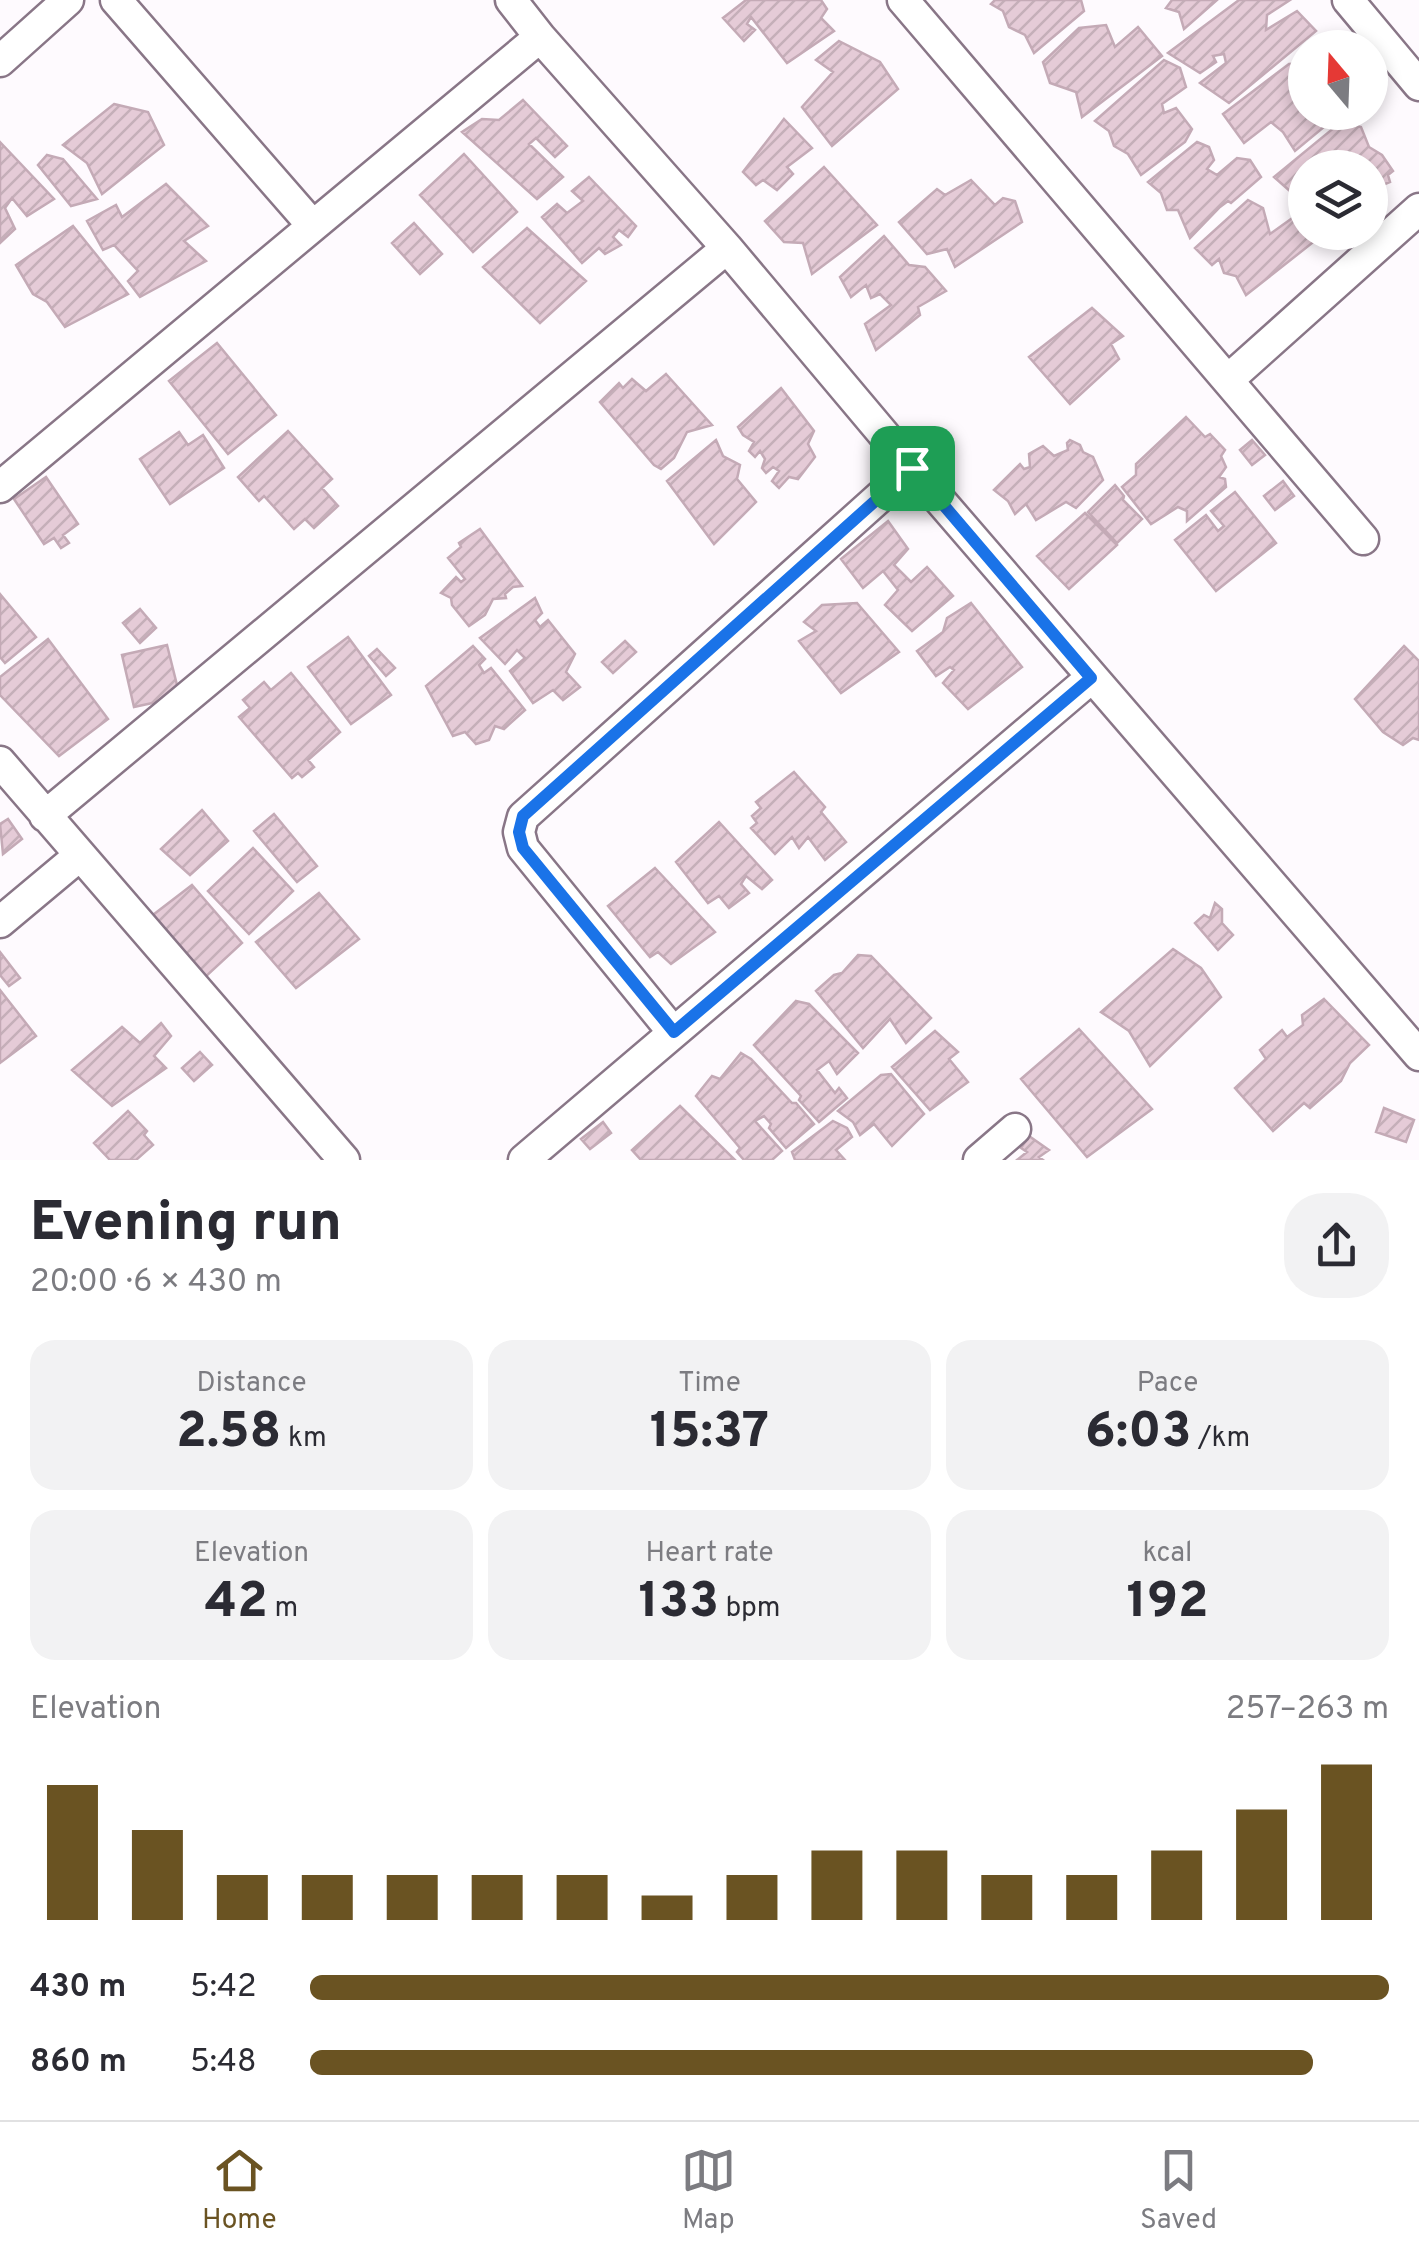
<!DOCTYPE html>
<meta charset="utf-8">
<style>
body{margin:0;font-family:Overpass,sans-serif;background:#f2f2f3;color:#2b2b33;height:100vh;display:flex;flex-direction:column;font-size:38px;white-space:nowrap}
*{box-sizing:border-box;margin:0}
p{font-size:32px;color:#7c7c81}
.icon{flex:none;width:55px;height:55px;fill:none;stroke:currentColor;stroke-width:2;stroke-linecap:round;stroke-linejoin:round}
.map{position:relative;height:1160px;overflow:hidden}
.details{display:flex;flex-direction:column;background:#fff;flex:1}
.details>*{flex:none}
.needle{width:65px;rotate:341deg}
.fabs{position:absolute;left:1288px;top:30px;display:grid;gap:20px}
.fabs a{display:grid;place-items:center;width:100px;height:100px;border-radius:50%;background:#fff;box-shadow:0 5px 15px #0003;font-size:50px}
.pin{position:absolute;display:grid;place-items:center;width:85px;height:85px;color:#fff;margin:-42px;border-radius:20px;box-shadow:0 5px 15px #0006}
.round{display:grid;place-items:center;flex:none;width:105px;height:105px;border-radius:40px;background:#f2f2f3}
.summary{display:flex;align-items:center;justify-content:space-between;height:170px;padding:0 30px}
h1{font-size:55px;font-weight:800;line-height:75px}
.stats{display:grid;grid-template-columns:repeat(3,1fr);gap:15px;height:170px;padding:10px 30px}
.stats div{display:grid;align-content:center;border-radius:25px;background:#f2f2f3;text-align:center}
.stats b{font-size:50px;font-weight:800}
.stats small{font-size:28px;font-weight:400}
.stats p{font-size:28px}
.chart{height:280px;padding:20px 30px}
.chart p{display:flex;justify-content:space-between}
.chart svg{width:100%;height:180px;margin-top:10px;stroke:#6a5322;stroke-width:6}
ul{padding:0 30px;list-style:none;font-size:32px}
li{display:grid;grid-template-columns:160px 120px 1fr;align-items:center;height:75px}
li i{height:25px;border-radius:12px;background:#6a5322}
.menu{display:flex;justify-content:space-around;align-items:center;height:140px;border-top:2px solid #e1e1e2;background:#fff;font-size:28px;color:#7c7c81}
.menu a{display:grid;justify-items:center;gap:5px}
.menu .current{color:#6a5322}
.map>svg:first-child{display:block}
.building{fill:url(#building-hatch);stroke:#c4aab6;stroke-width:2.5}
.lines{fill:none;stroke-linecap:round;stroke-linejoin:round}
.minor-casing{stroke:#897687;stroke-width:35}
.minor{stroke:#fff;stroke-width:30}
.route-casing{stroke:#fff;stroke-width:20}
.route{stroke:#1a73e8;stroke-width:12}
</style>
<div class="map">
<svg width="1419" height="1160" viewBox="0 0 1419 1160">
<defs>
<pattern id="building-hatch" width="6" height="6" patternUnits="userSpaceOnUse" patternTransform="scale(2.5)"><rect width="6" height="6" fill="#e5cbd7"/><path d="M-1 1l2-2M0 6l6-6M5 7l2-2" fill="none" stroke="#c5afb9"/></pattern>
</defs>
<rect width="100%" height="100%" fill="#fefafe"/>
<!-- building -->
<path class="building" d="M746,0H821L827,9L821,18L834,31L787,63L751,17L747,24L755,30L744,41L723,18Z
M995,0H1081L1084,11L1034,53L1025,35L1009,27L1003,11L991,4Z
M1172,0H1217L1184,29L1179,12L1166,8Z
M1239,0H1290L1267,15L1266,30L1297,11L1316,31L1229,103L1200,83L1226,63L1224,54L1213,56L1216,62L1200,73L1168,53Z
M1106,25L1115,47L1138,27L1162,56L1082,117L1076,92L1050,83L1043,62L1079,28Z
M839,41L880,62L898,89L832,146L802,107L833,72L816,60Z
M1164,60L1180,68L1186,87L1162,104L1164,113L1176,108L1192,129L1185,142L1141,175L1128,154L1114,146L1109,131L1095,121Z
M1305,63V112H1342L1295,151L1283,132L1271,122L1244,143L1223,114L1289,64Z
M523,100L567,146L555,157L536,138L529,144L563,177L537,199L462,132L482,119L499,120Z
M114,104L148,112L164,145L102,194L87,163L63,145Z
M784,119L812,148L787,167L793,174L777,190L763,180L756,185L743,172Z
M1341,122L1361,127L1369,147L1382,155L1393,171L1388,175L1390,182L1380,186V190L1370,198V168H1305V194L1299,199L1274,177Z
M0,142L54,199L27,216L12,198L5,208L15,229L0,243Z
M1197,142L1209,147L1214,160L1207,169L1217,175L1237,158L1250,160L1261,177L1231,203L1228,201L1220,207L1190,238L1178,210H1167L1161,193L1148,182Z
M464,154L517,212L473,252L420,195Z
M47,155L63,159L97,199L71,206L38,165Z
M824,167L877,225L812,274L803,243L784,242L765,221Z
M589,177L636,226L628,237L619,230L613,237L621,245L605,254L599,248L582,263L542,217L557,204L567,213L583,201L572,191Z
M971,180L995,205L1003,198L1015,201L1022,222L955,267L947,249L927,254L899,222L937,189L945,195Z
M166,184L208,226L184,241L206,261L140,297L128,281L138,271L114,245L103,250L87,221L116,205L122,217Z
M1248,200L1263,208L1270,234L1298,214L1305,218V232H1319L1321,236L1246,295L1236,276L1224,273L1219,259L1212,265L1195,248Z
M414,223L442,254L420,274L392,243Z
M73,226L128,294L65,327L47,302L33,294L16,265Z
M527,228L586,281L540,323L483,267Z
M884,236L909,265L925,267L946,291L918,307L920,315L876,350L865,324L891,305L880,294L871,298L866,285L851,297L840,277Z
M1092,308L1123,336L1111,344L1119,359L1070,404L1029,357Z
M217,343L276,415L228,454L169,381Z
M666,374L712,425L687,432L674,458L661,469L654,465L600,402L619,383L623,388L632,379L646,391Z
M781,388L814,431L808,444L815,457L798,479L789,477L779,488L772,481L779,471L773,467L766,473L762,468L765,459L760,451L755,457L749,451L754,442L743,435L738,427Z
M1186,417L1205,437L1210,434L1225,450L1221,456L1226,467L1219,477L1225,479L1226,487L1187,521V511L1178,507L1151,524L1122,487L1136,475V464Z
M288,431L332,479L322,488L338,506L314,528L305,519L294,529L264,496L259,501L238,477Z
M179,432L188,445L203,435L224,468L170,504L140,459Z
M716,440L723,456L740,465L737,479L756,502L714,544L667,481Z
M1070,440L1080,445L1083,452L1093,457L1103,480L1076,508L1066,502L1036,520L1026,504L1015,514L1008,501L994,490L1020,464L1024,469L1030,467L1029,454L1043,446L1054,456L1068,450L1067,443Z
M1252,440L1265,455L1252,465L1240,450Z
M46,477L78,524L63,535L69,543L61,548L54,538L44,544L14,499Z
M1283,481L1294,496L1275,510L1264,496Z
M1115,485L1124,496L1123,500L1142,519L1117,543L1088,512Z
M1235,492L1276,543L1216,591L1175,540L1206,515L1218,531L1224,526L1211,511Z
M1085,513L1117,545L1069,589L1037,556Z
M888,521L908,549L894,565L911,582L927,567L953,596L912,631L885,605L898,590L883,571L863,588L841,559Z
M480,529L522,586L513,587L505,594L506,598L493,599L485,615L469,626L452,605L451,598L441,593L456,577L461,582L465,579L448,558L461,547L459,543Z
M0,594L36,637L5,663L0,657Z
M535,598L542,613L535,620L540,627L548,620L575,654L566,672L580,687L563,700L553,690L533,703L510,671L525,658L517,650L505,664L480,638Z
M857,603L899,652L841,693L799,641L816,631L804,622L822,605Z
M971,603L1022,667L968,709L943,683L954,670L950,667L936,676L917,651L943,632L947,618Z
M140,609L156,628L140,643L123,623Z
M348,637L391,695L351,724L308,667Z
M48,639L108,719L59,756L0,695V677Z
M625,641L636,652L613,673L602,662Z
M167,645L180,697L134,707L122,655Z
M473,646L485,659L479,665L484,673L491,668L525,710L504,729L495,726L489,740L476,744L465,732L453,736L426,686Z
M1404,646L1419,661V740L1413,738L1403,745L1383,732L1355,699Z
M377,649L395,668L386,676L369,656Z
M291,673L340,732L308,760L314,767L302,777L298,773L292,778L239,717L250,708L243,700L264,682L271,690Z
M794,772L825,807L821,812L846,842L825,860L808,837L799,848L792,837L775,854L751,828L757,823L752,816L761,808L756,802Z
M202,810L228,841L190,875L161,849Z
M274,814L317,866L297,882L254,831Z
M8,819L22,839L3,854L0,824Z
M719,822L772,880L762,889L746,876L741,884L749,893L729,908L719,896L708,903L676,862Z
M253,848L293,891L249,934L208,891Z
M655,868L715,932L671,964L658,952L650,957L608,906Z
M192,885L242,943L203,979L149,918Z
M319,893L359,939L296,988L256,942Z
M1215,903L1222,909V923L1233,935L1218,950L1195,923L1204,915L1210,918Z
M1173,949L1201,968L1221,997L1150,1066L1129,1031L1101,1012Z
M0,952L20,978L9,986L0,975Z
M858,955L871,956L931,1018L906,1043L890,1019L863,1048L816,991L834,975L842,973Z
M0,990L36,1036L0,1063Z
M1324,999L1369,1045L1350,1063L1341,1081L1310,1108L1304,1103L1273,1131L1235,1088L1266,1059L1260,1050L1282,1030L1287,1037L1303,1025L1302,1015Z
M796,1001L809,1004L858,1053L837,1074L829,1061L817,1070L835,1093L839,1088L847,1098L819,1122L799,1100L801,1096L754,1045Z
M161,1023L171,1036L154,1056L166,1068L112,1106L72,1070L122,1027L140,1043Z
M1079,1029L1152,1109L1087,1157L1021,1079Z
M935,1031L958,1052L949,1059L968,1082L930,1110L892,1067Z
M200,1052L212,1065L194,1081L182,1068Z
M741,1053L751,1059L792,1103H796L814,1124L786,1148L769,1128L771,1124L764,1116L755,1121L782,1151L772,1160H744L737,1152L740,1148L696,1096L712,1076L720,1079Z
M891,1074L924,1114L892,1146L874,1124L860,1135L853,1122L838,1111L881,1075Z
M680,1106L735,1160H641L632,1150Z
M1384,1108L1414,1120L1406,1142L1376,1132Z
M128,1111L147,1131L144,1135L153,1145L136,1160H110L94,1143Z
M833,1121L847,1128L852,1137L836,1150L845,1160H795L792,1152Z
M603,1122L611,1133L590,1149L581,1139Z
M1029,1136L1049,1150L1039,1157L1043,1160H1017L1027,1152L1021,1148Z"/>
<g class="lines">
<!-- minor casing -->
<g class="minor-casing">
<path id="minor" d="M511,0L540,37
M903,0L1363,539
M1348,0L1419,85
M0,61L68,0
M313,226L540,37L727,248L912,468L523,817L519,832L523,848L673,1032
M1229,379L1419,209
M912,468L1419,1055
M0,487L313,226L116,0
M0,762L344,1160
M45,816L727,248
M0,922L79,856
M524,1160L1091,678
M979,1160L1015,1129"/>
</g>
<!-- minor -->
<use href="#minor" class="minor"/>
</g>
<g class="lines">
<!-- route casing -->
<g class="route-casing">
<path id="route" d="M912,468L1091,678L674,1032L523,848L519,832L523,816Z"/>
</g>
<!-- route -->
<use href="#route" class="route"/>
</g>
</svg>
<div class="fabs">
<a><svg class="needle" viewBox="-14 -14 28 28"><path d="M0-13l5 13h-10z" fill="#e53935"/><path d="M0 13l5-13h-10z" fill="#7c7c81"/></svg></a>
<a><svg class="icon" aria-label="layers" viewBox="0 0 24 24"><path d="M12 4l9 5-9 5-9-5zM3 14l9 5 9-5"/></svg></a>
</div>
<div class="pin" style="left:912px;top:468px;background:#1e9e55"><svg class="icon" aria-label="arrive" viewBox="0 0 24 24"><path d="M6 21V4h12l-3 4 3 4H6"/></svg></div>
</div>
<section class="details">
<div class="summary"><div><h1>Evening run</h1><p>20:00 · 6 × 430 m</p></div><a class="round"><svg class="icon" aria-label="share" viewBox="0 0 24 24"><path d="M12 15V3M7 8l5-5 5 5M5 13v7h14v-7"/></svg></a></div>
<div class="stats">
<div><p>Distance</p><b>2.58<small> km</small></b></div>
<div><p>Time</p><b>15:37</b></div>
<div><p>Pace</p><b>6:03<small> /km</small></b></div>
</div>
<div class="stats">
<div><p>Elevation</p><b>42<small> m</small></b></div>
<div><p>Heart rate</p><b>133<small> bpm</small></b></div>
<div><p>kcal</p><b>192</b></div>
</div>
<div class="chart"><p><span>Elevation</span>257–263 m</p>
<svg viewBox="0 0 160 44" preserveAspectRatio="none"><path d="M5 44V11M15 44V22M25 44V33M35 44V33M45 44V33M55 44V33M65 44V33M75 44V38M85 44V33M95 44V27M105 44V27M115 44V33M125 44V33M135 44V27M145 44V17M155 44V6"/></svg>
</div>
<ul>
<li><b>430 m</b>5:42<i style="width:100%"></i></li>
<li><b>860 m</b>5:48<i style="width:93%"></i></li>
</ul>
</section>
<nav class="menu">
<a class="current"><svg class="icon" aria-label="home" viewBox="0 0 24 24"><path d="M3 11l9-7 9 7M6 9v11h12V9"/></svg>Home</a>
<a><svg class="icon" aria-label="map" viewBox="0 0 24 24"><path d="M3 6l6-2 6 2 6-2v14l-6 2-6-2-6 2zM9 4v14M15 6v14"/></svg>Map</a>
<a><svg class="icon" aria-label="saved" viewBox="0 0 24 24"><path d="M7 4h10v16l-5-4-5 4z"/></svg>Saved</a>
</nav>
